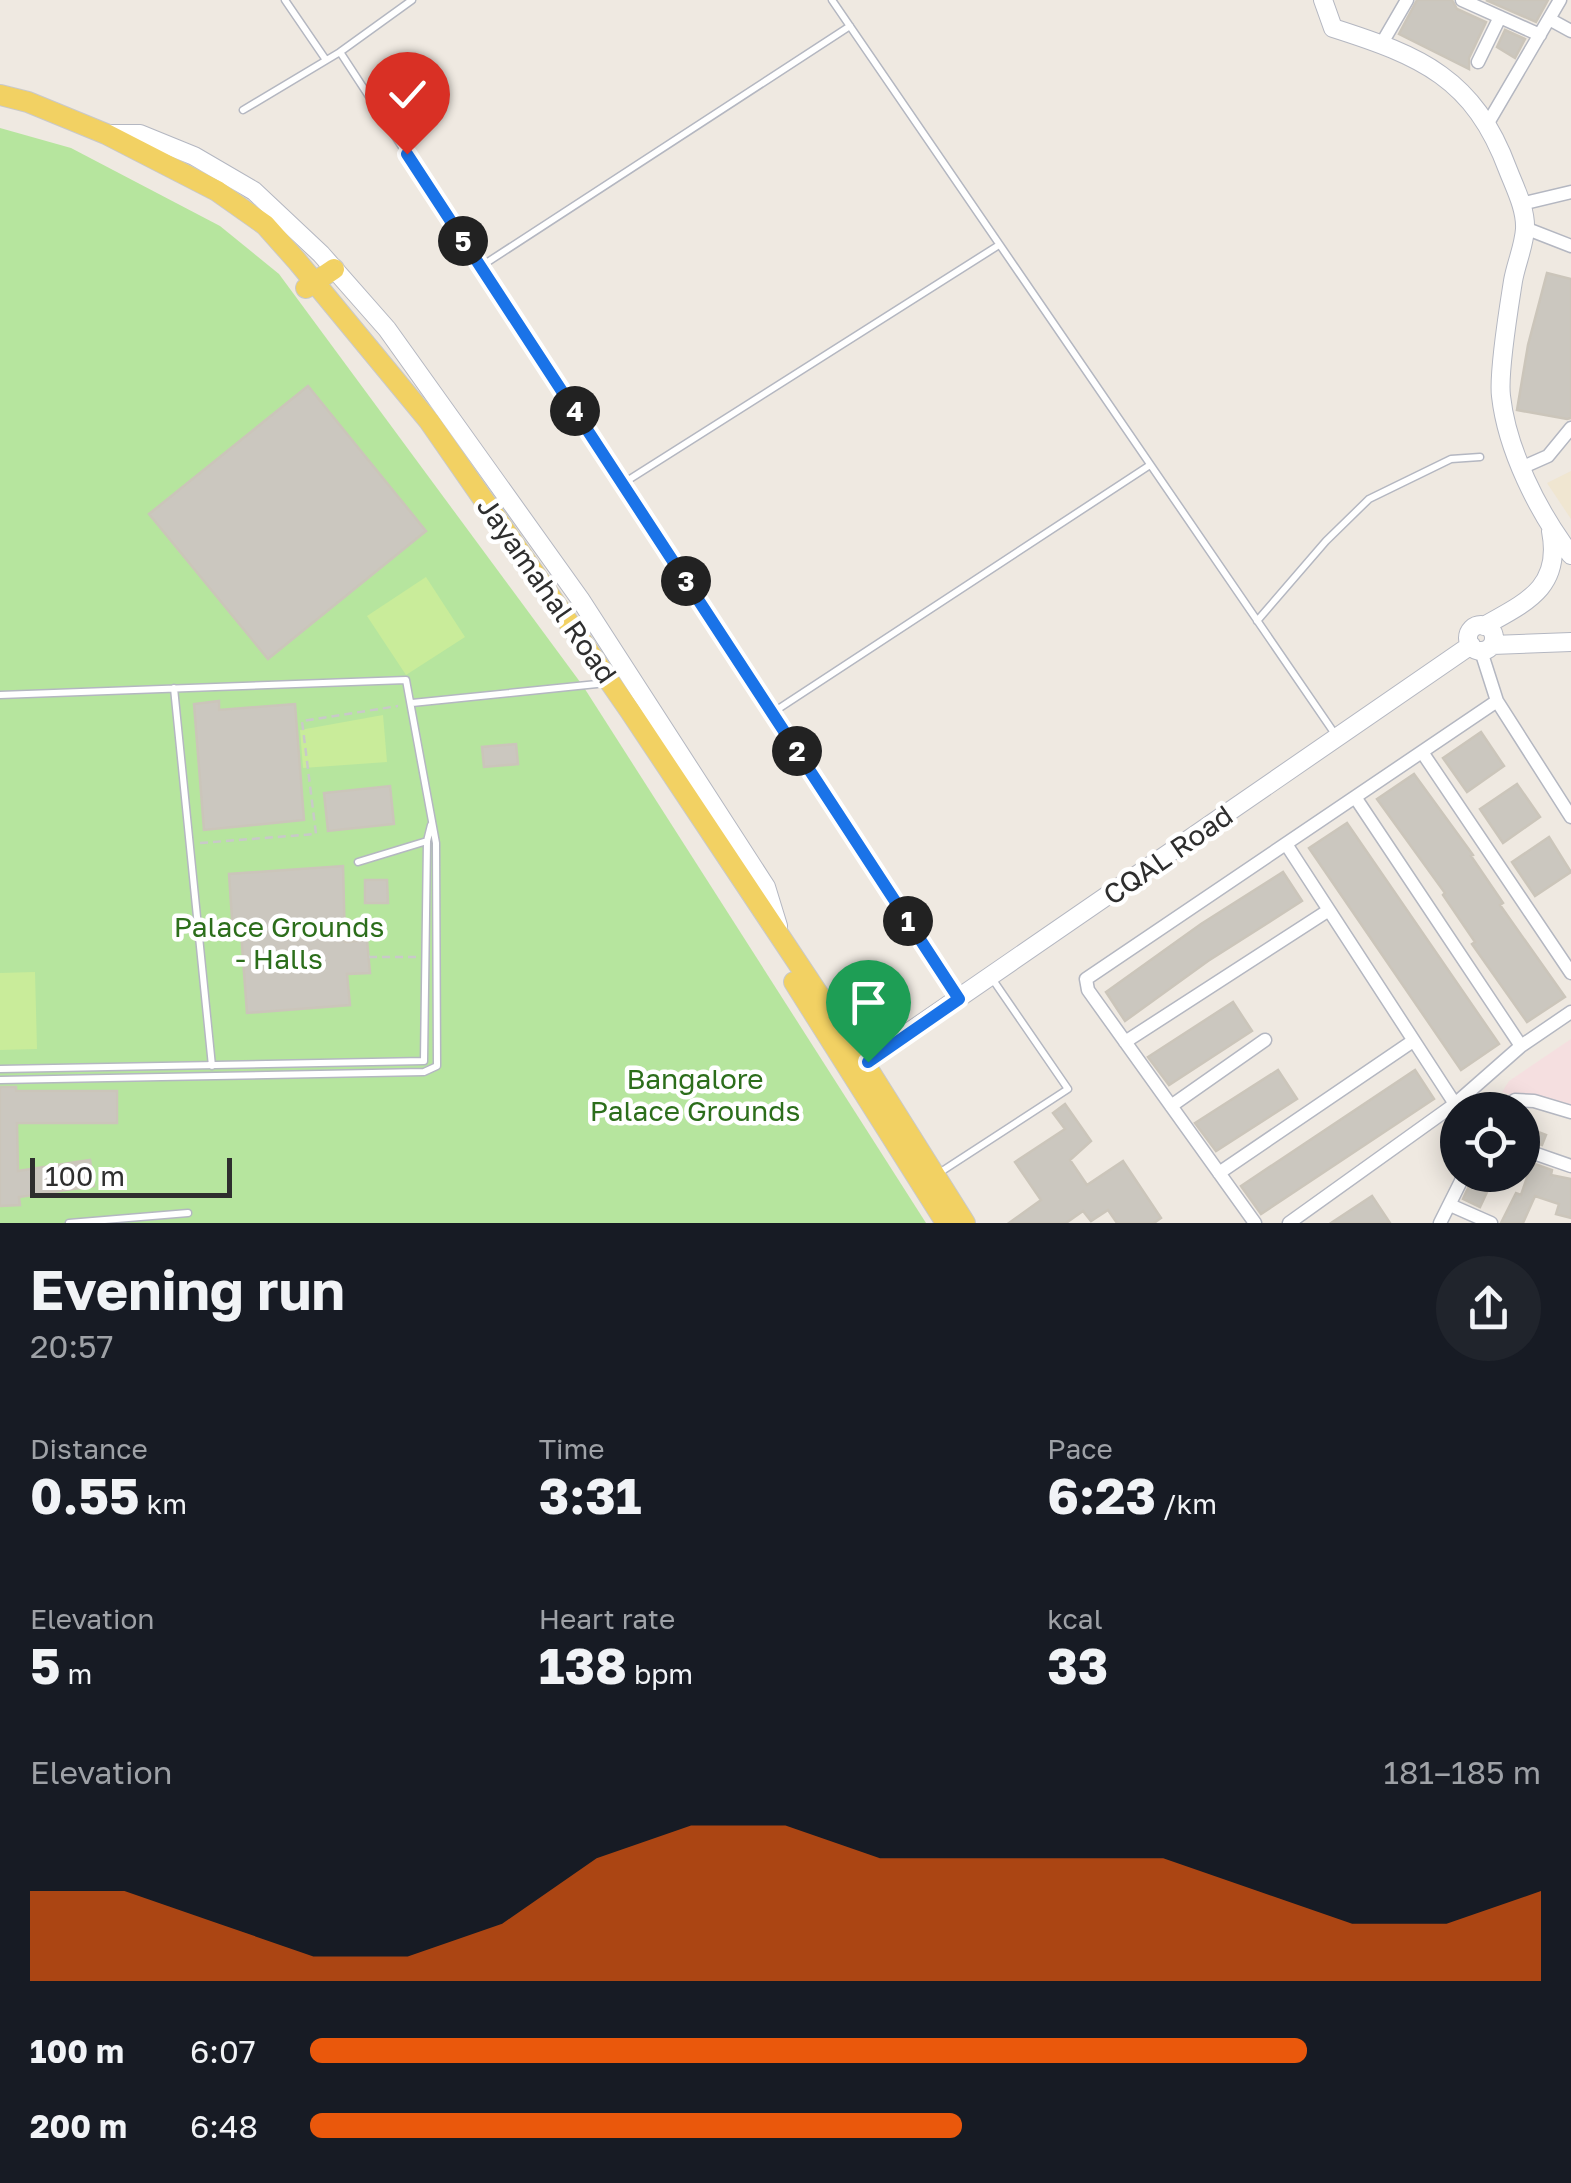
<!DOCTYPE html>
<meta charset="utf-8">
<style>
body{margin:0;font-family:"Golos Text",sans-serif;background:#20242c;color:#f1f3f6;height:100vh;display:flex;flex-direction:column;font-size:38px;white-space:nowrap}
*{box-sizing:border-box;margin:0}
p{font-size:32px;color:#9ea1a6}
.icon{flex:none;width:55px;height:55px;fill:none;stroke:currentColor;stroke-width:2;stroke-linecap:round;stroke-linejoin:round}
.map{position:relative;height:1223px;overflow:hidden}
.side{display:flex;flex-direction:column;background:#171b24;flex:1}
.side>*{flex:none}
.controls{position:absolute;left:1440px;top:1092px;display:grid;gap:20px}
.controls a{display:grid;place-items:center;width:100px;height:100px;border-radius:50%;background:#171b24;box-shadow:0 5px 25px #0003;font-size:50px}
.scale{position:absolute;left:30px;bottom:25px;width:202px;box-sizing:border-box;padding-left:10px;border:5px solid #2e2e2e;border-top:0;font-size:28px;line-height:35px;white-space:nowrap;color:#2e2e2e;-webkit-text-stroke:8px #fff;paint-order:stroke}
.pin{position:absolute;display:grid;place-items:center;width:85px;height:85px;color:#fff;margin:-102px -42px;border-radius:50% 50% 50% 0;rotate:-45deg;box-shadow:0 0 10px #0007}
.pin .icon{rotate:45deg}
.km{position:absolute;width:50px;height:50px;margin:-25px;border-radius:50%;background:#222;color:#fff;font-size:28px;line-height:50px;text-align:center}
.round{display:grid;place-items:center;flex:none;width:105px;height:105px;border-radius:52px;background:#20242c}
.head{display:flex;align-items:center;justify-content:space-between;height:170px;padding:0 30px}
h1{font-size:55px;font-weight:700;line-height:75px}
.stats{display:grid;grid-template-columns:repeat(3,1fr);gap:15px;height:170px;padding:10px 30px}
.stats div{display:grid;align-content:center}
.stats b{font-size:50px;font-weight:700}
.stats small{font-size:28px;font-weight:400}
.stats p{font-size:28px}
.chart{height:280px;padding:20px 30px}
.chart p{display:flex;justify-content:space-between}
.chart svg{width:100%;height:180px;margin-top:10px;fill:#ea580c;opacity:.7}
ul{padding:0 30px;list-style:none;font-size:32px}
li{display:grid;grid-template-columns:160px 120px 1fr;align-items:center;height:75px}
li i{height:25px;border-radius:12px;background:#ea580c}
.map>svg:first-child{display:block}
.education{fill:#f0e6d1}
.medical{fill:#f5dfe0}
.green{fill:#b6e59e}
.pitch{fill:#c9ec9a}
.building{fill:#cbc7bf;stroke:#cbc5ba;stroke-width:2.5}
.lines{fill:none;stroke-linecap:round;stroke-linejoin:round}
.lane-casing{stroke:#b4b7c1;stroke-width:9}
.street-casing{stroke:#b4b7c1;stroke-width:15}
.secondary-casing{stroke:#b4b7c1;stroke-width:20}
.primary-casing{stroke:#c9c9c9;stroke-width:22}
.path{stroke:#c9c9c9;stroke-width:2.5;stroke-dasharray:8 5;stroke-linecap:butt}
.lane{stroke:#fff;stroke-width:6}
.street{stroke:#fff;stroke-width:12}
.secondary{stroke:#fff;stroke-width:18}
.primary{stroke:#f2d163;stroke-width:20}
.route-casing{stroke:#fff;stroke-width:20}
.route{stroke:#1a73e8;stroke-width:12}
.labels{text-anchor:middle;stroke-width:9;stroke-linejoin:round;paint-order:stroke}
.street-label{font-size:28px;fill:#2e2e2e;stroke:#fff}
.park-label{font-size:28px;fill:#2c6e1b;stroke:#fff}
</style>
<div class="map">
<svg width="1571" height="1223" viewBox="0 0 1571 1223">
<rect width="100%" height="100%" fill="#efe9e1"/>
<!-- education -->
<path class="education" d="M1571,471V519L1547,483Z"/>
<!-- medical -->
<path class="medical" d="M1571,1039V1115L1502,1092L1509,1081Z"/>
<!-- green -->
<path class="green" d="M0,128L71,148L220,226L279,274L583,686L926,1223H0Z"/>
<!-- pitch -->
<path class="pitch" d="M426,577L465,637L406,675L367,616Z
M383,715L387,762L303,768L300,730Z
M35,972L37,1049L0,1050V973Z"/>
<!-- building -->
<path class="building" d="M1417,0H1452L1457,9L1486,22L1469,58V69L1399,34Z
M1486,0H1548L1536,22Z
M1505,30L1525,39L1515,58L1497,47Z
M1547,273L1571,279V418L1567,419L1517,410L1528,345Z
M308,386L426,531L268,659L149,514Z
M219,701V710L295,704L304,820L204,830L194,704Z
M1481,732L1504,766L1467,792L1443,758Z
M516,744L518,764L484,767L482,747Z
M1414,774L1473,855L1471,856L1503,903L1500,905L1565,997L1527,1022L1472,944L1475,942L1443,895L1445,893L1377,799Z
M1517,784L1540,817L1503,843L1480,809Z
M390,786L394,824L328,831L324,793Z
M1347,823L1499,1044L1461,1070L1309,848Z
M1549,837L1571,872L1535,896L1512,862Z
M343,866L345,942L367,940L370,973L347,974L350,1005L247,1013L241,932L233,933L229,874Z
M1283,872L1302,901L1208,961L1125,1021L1106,992L1201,924Z
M365,880H387L388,903H365Z
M1233,1002L1252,1031L1169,1085L1148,1057Z
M1278,1070L1297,1099L1216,1151L1195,1123Z
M1415,1070L1434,1099L1261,1214L1241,1186Z
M0,1087H16V1091H117V1123H17L18,1171L90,1160L94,1186L19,1197L20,1205L0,1206Z
M1065,1104L1091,1141L1070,1160L1087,1185L1123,1161L1161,1218L1154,1223H1117L1108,1210L1091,1221L1083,1211L1066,1223H1009L1041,1200L1015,1162L1065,1129L1053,1113Z
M1528,1128L1546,1135L1542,1145L1523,1139Z
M1532,1163L1552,1170L1551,1175L1571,1179V1218L1556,1214L1559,1204L1535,1196L1523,1223H1501L1516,1193L1521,1195Z
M1474,1175H1495L1480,1207L1463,1199Z
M1372,1196L1390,1223H1331Z"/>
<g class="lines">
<!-- lane casing -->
<g class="lane-casing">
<path id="lane" d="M285,0L326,60
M412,0L340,52L958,998
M832,0L1337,737
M243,110L340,52
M480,267L850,26
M622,484L999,245
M1257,621L1326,541L1369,499L1451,459L1480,457
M174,688L212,1066
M0,695L406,680L436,843L437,1066L424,1072L0,1080
M412,703L597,684
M772,713L1150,465
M358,862L427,841
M0,1069L424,1061L427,841L431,825
M936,1175L1068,1089L991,977
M69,1223L188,1213"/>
</g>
<!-- street casing -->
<g class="street-casing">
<path id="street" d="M1462,0L1540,35
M1549,19L1571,31
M1382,43L1407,0
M1478,62L1500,17
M1488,123L1560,0
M1521,204L1571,192
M1525,228L1571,246
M1521,468L1548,456L1571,428
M1481,651L1497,701L1571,817
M1422,752L1571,973
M1355,797L1521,1046
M1286,844L1455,1104
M1125,1042L1329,910
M1171,1106L1265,1040
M1502,1110L1515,1100L1534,1101L1571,1112
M1522,1149L1571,1166
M1219,1173L1413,1041
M1450,1205L1491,1223
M1255,1223L1088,990L1086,979L1497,701
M1289,1223L1455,1104L1521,1046L1571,1012
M1440,1223L1464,1175"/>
</g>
<!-- secondary casing -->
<g class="secondary-casing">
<path id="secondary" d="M1323,0L1333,28C1421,56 1474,78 1508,170C1515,188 1526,209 1525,229C1524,246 1516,264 1513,281C1509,307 1498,372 1501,396C1507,450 1538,512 1571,555
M107,134H140L194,156L254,191L321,254L387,329L580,599L766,887L778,926
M1468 638a13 13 0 1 1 26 0a13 13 0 1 1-26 0Z
M1484,626C1527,602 1562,587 1551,531
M1492,645L1571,642
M854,1070L1471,645"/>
</g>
<!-- primary casing -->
<g class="primary-casing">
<path id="primary" d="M0,95L28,102L106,134L217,191L265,225L297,261L429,421L630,711L865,1064L965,1223
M306,288L334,269
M794,982L946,1223"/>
</g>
<!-- path -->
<path class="path" d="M200,843L316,834L302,721L398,706
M369,957H417"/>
<!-- lane -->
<use href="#lane" class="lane"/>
<!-- street -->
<use href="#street" class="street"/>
<!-- secondary -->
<use href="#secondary" class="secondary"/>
<!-- primary -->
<use href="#primary" class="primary"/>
</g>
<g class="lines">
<!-- route casing -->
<g class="route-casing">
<path id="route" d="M407,154L959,999L868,1062"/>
</g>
<!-- route -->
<use href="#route" class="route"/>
</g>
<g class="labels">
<!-- street labels -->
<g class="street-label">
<text transform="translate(547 590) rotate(55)" y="10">Jayamahal Road</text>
<text transform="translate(1168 855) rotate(-35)" y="10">CQAL Road</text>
</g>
<!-- park labels -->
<g class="park-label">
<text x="279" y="937">Palace Grounds<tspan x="279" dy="32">- Halls</tspan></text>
<text x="695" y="1089">Bangalore<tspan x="695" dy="32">Palace Grounds</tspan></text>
</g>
</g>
</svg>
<div class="controls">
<a><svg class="icon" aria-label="locate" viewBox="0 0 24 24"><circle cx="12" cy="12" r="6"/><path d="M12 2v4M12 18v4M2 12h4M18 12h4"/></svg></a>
</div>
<div class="scale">100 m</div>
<div class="pin" style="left:868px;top:1062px;background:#1e9e55"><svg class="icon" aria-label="arrive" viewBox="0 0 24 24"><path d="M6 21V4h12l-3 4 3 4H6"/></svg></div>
<div class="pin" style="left:407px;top:154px;background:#d93025"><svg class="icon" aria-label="check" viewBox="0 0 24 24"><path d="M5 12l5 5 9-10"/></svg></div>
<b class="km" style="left:908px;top:921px">1</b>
<b class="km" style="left:797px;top:751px">2</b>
<b class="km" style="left:686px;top:581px">3</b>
<b class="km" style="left:575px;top:411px">4</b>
<b class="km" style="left:463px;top:241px">5</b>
</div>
<section class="side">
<div class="head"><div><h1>Evening run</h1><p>20:57</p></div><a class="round"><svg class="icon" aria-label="share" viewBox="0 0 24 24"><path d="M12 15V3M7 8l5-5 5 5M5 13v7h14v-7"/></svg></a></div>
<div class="stats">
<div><p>Distance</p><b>0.55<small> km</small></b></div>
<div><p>Time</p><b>3:31</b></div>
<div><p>Pace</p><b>6:23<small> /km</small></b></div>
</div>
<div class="stats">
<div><p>Elevation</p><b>5<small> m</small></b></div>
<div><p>Heart rate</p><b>138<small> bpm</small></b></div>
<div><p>kcal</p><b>33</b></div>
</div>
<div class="chart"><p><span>Elevation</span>181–185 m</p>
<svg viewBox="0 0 160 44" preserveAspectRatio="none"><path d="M0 44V22L10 22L20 30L30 38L40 38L50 30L60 14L70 6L80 6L90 14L100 14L110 14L120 14L130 22L140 30L150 30L160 22V44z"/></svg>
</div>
<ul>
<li><b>100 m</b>6:07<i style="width:81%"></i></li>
<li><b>200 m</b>6:48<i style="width:53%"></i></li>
</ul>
</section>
